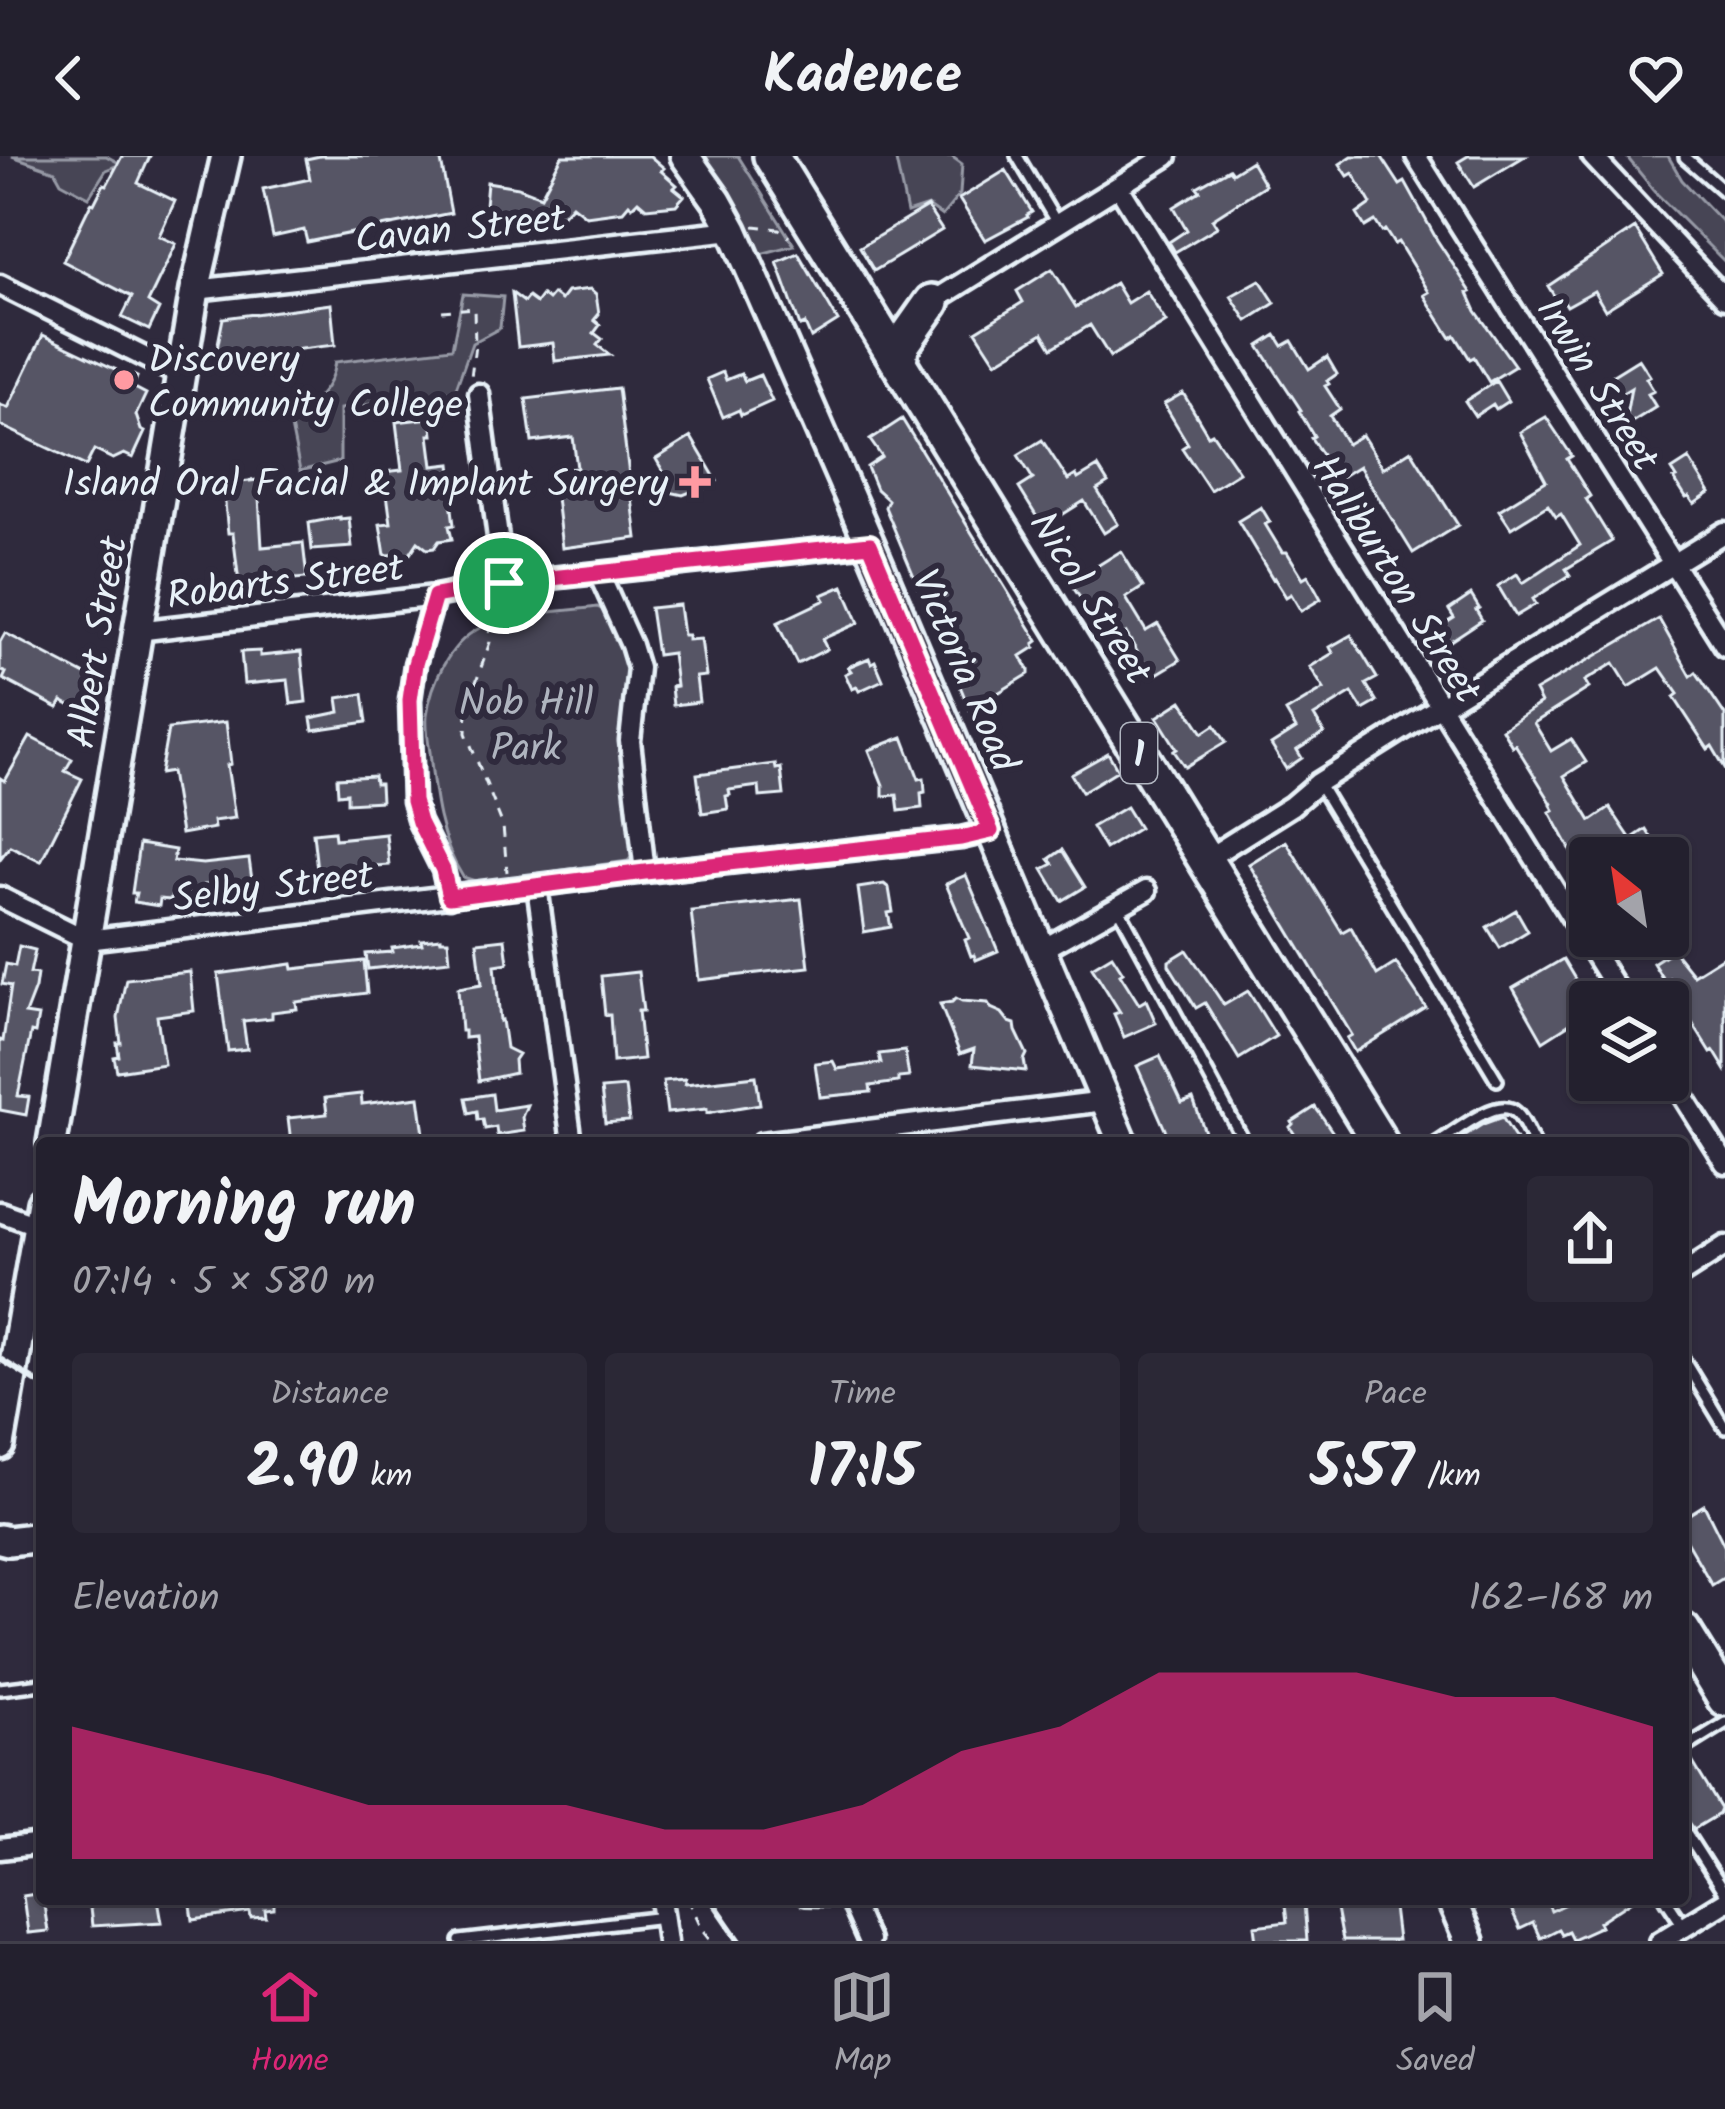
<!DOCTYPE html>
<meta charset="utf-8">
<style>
body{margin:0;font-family:Kalam,sans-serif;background:#2b2836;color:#f1f3f6;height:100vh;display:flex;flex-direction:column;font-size:45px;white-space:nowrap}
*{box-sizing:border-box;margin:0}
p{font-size:39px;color:#a3a3aa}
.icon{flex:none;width:66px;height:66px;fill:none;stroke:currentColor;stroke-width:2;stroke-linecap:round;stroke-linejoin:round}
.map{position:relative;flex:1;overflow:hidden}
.sheet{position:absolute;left:36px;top:981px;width:1653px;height:768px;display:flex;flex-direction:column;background:#23202e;border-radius:12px;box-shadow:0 3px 9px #0004,0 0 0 3px #403e4a}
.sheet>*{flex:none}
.needle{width:78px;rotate:330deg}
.controls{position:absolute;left:1569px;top:681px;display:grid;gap:24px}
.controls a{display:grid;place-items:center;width:120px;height:120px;border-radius:12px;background:#23202e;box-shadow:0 3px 9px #0004,0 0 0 3px #403e4a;font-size:60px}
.pin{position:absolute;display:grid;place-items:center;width:102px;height:102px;color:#fff;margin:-51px;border:6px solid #fff;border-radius:50%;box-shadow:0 3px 12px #0007}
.round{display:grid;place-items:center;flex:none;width:126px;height:126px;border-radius:12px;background:#2b2836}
.head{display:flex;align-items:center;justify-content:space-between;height:204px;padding:0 36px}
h1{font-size:66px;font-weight:700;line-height:90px}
.figures{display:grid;grid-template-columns:repeat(3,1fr);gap:18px;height:204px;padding:12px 36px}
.figures div{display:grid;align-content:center;border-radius:12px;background:#2b2836;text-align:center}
.figures b{font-size:60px;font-weight:700}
.figures small{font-size:33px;font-weight:400}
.figures p{font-size:33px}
.chart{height:336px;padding:24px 36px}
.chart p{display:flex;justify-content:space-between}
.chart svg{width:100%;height:216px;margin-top:12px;fill:#db2777;opacity:.7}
header{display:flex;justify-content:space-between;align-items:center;height:156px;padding:0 36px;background:#23202e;font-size:54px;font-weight:700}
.dock{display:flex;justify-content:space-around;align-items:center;height:168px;border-top:3px solid #403e4a;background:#23202e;font-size:33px;color:#a3a3aa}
.dock a{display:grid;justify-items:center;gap:6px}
.dock .active{color:#db2777}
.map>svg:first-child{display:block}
.green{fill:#464455;stroke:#979aa6;stroke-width:3}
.building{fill:#575565;stroke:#e8f1f8;stroke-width:3}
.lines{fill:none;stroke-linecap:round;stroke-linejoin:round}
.lane-casing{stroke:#e8f1f8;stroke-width:18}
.street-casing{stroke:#e8f1f8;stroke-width:27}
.secondary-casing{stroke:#e8f1f8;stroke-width:36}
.highway-casing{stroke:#e8f1f8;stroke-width:42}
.path{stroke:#e8f1f8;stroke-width:3;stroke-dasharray:9 9;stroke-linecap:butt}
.lane{stroke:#2f2a3d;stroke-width:9}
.street{stroke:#2f2a3d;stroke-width:18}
.secondary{stroke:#2f2a3d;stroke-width:27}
.highway{stroke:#2f2a3d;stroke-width:33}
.rail{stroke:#e8f1f8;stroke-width:6}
.route-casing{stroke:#fff;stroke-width:24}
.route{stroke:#db2777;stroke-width:15}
.poi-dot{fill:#ff9aa2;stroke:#2f2a3d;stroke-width:4.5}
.labels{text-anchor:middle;stroke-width:12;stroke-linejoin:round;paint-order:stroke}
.shield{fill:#2f2a3d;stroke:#b0b5c0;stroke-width:3}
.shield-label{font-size:36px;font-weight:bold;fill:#e8f1f8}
.street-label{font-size:39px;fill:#e8f1f8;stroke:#2f2a3d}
.poi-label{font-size:39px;fill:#e8f1f8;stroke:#2f2a3d;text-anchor:start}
.park-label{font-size:39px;fill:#afb4bf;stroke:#2f2a3d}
</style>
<header><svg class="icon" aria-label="back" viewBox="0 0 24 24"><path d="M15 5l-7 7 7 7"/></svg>Kadence<svg class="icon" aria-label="heart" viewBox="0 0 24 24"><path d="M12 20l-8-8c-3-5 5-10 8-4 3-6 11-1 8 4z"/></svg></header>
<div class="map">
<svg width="1725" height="1785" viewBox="0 0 1725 1785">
<rect width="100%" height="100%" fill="#2f2a3d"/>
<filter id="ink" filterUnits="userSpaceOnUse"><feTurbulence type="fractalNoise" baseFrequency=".00833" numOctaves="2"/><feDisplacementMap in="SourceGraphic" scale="24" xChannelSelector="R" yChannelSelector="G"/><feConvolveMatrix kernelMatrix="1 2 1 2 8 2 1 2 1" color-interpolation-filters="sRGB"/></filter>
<g filter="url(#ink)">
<!-- green -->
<path class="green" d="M12,0H106L121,8L106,14L89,41L61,26L55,15Z
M704,0H738L794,89L753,100L737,59Z
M895,0H951L962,8L960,38L942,60L928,50L907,57Z
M1626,0H1668L1682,24L1725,69V106L1657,38Z
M463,138L503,141L500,172L472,187L455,235L340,253V305L300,315L289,261C314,246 331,236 335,206L452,192Z
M597,451L610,457L631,509L634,698L628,705L478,726L463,721C439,684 434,639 430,596C428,584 426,571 427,559C431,528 449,488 478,473C508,457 562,456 597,451Z"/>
<!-- building -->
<path class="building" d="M122,0H150L138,27L175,45L159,80L176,88L148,146L159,153L149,174L122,161L132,141L63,105L91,47L94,48L104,28L107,29Z
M320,0H440L451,57L307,86L304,74L273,81L263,33L310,23L306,3Z
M562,0H650L664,12L661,15L677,29L674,32L684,40L676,49L646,52L638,45L632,51L629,48L623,55L586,60L572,49L558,64L483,73L487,26L518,31L541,40Z
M1352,0H1381L1400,29L1405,26L1437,84L1471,136L1468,137L1476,155L1515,210L1489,226L1474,201L1470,203L1455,179L1451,182L1424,139L1429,136L1398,86L1394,88L1385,74L1382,76L1375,65L1365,71L1357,58L1371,48L1353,17L1348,20L1340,8Z
M1468,0H1525L1474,31L1458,6Z
M1251,5L1265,29L1212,63L1217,71L1175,96L1169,86L1187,74L1174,51L1200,35L1197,31L1229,13L1232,17Z
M1006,14L1032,56L1027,59L1028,61L985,84L959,43Z
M927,51L942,74L874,115L860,91Z
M1635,72L1663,118L1605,154L1594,135L1567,150L1564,145L1559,148L1548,130Z
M798,97L838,165L811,182L805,168L800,170L777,106Z
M1052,113L1076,151L1115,127L1127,147L1146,135L1166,166L1110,201L1090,169L1052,192L1043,177L996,206L976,175L1023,146L1017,135Z
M1260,124L1275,147L1247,165L1231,140Z
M590,133L596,138L599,158L594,164L600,169L594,177L602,183L597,189L610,199L555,205L553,187L518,191L512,137L524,146L528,141L536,147L542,139L548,144L553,138L561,144L567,136Z
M331,148L335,189L215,203L223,162Z
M43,179L121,216L122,214L137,221L133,231L146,238L136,259L141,274L145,276L133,302L124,298L113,303L94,294L86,310L0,269V249L8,252Z
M1276,179L1283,190L1292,185L1309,213L1327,201L1337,218L1327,225L1329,228L1325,230L1340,253L1330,260L1347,288L1362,279L1383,312L1411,294L1458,369L1413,397L1359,310L1338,323L1311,282L1314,280L1299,255L1301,254L1259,190Z
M1639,203L1650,220L1646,222L1654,235L1648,238L1656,251L1624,271L1631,232L1616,241L1608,229L1613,226L1610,221Z
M723,216L726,224L741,218L745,225L760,219L772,245L741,259L739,254L723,261L707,223Z
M1496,225L1508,245L1496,253L1493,248L1475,260L1465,245Z
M618,232L637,382L562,392L555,333L567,332L565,313L577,312L573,281L532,286L526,243Z
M1183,237L1208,279L1212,277L1239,316L1210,334L1182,292L1188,288L1164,248Z
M1546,261L1572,300L1567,303L1590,340L1586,343L1612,385L1566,413L1570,419L1533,443L1536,448L1516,460L1498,430L1517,418L1523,427L1580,389L1561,358L1556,361L1548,349L1511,372L1499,354L1546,325L1520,276Z
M431,262L433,279H429L433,310L451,308L455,344L451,345L454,369L449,370L452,383L439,385L434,392L427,393L418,386L410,398L385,399L380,368L391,367L384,316L402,314L396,266Z
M902,263L1038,485L1034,488L1035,491L1021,500L1029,514V518L970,554L885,351L888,344L876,333L867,311L882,301L870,284Z
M691,281L717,325L695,338L690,336L683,339L665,335L657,321L664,317L656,303Z
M1042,284L1068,324L1076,319L1078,323L1098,311L1108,327L1097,334L1118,368L1104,377L1084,345L1043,371L1019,332L1033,323L1018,299Z
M1689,303L1710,337L1694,348L1689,341L1686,342L1674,323L1677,322L1672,314Z
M258,324L262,391L303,387L307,422L269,425L270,428L264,429V432L240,435L233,377H228L223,328Z
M1261,351L1270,366L1265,368L1282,396H1287L1303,422L1308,419L1321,443L1301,455L1291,438L1286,441L1274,422L1273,423L1238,365Z
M340,361V363L349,362L352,391L312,394L309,367Z
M1121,395L1143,431L1126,442L1146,475L1158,468L1180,504L1152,521L1126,477L1111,487L1070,427Z
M843,430L859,467L822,483L827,493L797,508L777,467L825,444L822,439Z
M1471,439L1479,452L1476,454L1482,464L1449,486L1440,471L1454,462L1449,454Z
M679,449L683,479H688V484L701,483L706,520L696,521L699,546L673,549L671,531L676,530L672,497L657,499L650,452Z
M1659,463L1691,520L1696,516L1725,559V612L1712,590L1708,593L1674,541L1678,538L1660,512L1629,531L1614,507L1585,525L1589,532L1534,567L1551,595L1571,583L1586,606L1564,620L1591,665L1610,652L1631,683L1646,673L1664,702H1575L1550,656L1554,654L1551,649L1552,648L1515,588L1512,590L1502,573L1541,547L1535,535Z
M5,477L95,524L91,531L96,533L92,541L94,543L86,558L62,545L58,552L3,523L6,517L0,514V486Z
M1351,479L1377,522L1366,528L1377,546L1363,554L1352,537L1314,560L1324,577L1297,594L1302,602L1286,613L1271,589L1296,573L1286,556L1324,533L1310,511L1333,497L1330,491Z
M260,495V500L301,496L306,546L291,548L288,524L244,528L241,496Z
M869,502L871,507L875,505L883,524L859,535L857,531L852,533L845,518L851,515L848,511Z
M363,538L367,566L313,574L311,562L340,556L338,542Z
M1182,545L1203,577L1215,569L1226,586L1185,611L1174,595L1177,593L1157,561Z
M226,566L231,608L227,609L235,662L213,665L214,672L181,678L171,616L160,618L168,573Z
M30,581L72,603L65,615L82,623L41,705L10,690L0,703V622L5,625Z
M903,581L919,623L924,622L925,636L921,637L922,652L899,655L897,639L883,640V629L869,594Z
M1108,597L1118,614L1082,636L1071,618Z
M775,608L776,613L781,612L784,639L760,641L759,630L729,634L730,639L726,640L728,653L702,657L697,618Z
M374,620L375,628H380L381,645L347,647V637L338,638L337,622Z
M1126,651L1139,672L1105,693L1092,671Z
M334,675L335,683L386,678L389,709L317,714L313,677Z
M1286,685L1342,776L1351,771L1377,819L1396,807L1426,852L1355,896L1347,882L1352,879L1249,708Z
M139,688L175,694L173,705L203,708L249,703L252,724L204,729L203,738L172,736L171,744L160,743L159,750L134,746L136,737H132Z
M1062,694L1085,731L1062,745L1043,713L1053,708L1049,703Z
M966,719L998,795L976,804L974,799L971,800L965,784L969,782L946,728Z
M884,728L889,732L893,756L888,757L891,771L864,776L858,732Z
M801,743L809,811L699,824L691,755Z
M1516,754L1528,775L1500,792L1487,771Z
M441,782V784H448L450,804L368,813L366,798L393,796L392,792L422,788L421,784Z
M505,783L508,807L495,809L500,865L502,864L506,892L518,898L514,904L515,917L479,925L474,881L464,882V875H461L458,832L482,828L477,786Z
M19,790L35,794L30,817L37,818L35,832L25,858L38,860L35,877L31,876L18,940L29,941L26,959L0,954V884L3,885L11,830L2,828L6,808L15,810Z
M1187,794L1224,849L1248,835L1276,880L1239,903L1205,847L1196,852L1169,809V805Z
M1673,794L1693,819L1725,799V913L1714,895L1711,897L1686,857L1689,855L1669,822L1664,825L1653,807Z
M1112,799L1123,816L1120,818L1139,848L1146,844L1156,867L1124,881L1114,858L1120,856L1092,811Z
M1563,803L1590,848V855L1543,885L1513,832Z
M364,805L367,837L296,846L297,853L272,856V862L243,865L247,893L228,895L218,818L292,808L293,813Z
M190,816L194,855L157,860L164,908L117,915L114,901L119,900L117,887H121L118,862L126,823Z
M638,816L643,855H638L643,903L613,906L610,859H605L601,820Z
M956,842L962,845L988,847L991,852L1002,857L1009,866L1015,868L1016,875L1027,898L1024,904L1026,915L972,909L974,893L960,898L940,848L952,846Z
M905,895L909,921L898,922V926L870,930L871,936L820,941L815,907L833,905L837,913L881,907L879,898Z
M1160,900L1182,947L1193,943L1209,987H1171L1137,910Z
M756,920L760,948L707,957V953L667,957L663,925L685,923V928Z
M625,931L629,965L605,967L601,933Z
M361,938L362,948L419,941L424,978L367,983V987H291L288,962L327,958L325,942Z
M492,938L494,954L527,949L522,961L524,975L497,979L496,971L485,973L483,963L478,964L477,955L469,957L466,942Z
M1315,951L1321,959L1340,987H1300L1290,971L1293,968L1292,966Z
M1502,961L1518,987H1453L1483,968Z
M1704,1349L1725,1391V1421L1712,1429L1683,1379V1362Z
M1689,1600L1721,1653L1719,1658L1694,1673L1683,1658V1602Z
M42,1737L48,1775L28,1777L23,1740Z
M89,1743H158L162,1766L92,1770Z
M190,1743H274V1753L265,1754L266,1761L251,1762L250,1756L193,1764Z
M1338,1743H1392L1397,1785H1342L1335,1748H1338Z
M1506,1743H1546L1551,1755L1577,1743H1634L1599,1766L1601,1770L1572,1783L1568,1775L1561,1778L1558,1773L1540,1782L1533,1767L1520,1773Z
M1304,1747L1307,1785H1257L1255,1770L1287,1766L1285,1749Z"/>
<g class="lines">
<!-- lane casing -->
<g class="lane-casing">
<path id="lane" d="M1017,0L1058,69
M1685,1L1725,36
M1318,627L1497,924
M1118,751L1245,987
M1437,987C1454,977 1492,945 1511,953C1522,958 1528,977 1534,987
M1683,1203L1725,1272
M0,1533L42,1528
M1683,1593L1725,1567
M1683,1672L1725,1738
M804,1743L851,1744
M1666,1743L1684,1770
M460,1785L664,1761"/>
</g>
<!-- street casing -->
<g class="street-casing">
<path id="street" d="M1416,0L1725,490
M1592,0L1725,142
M1119,31L1624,846
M0,129L180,219
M195,134L733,74
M932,146L1167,0
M479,238L504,427
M599,418L631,489L638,512L630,585L645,716
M435,440L415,508L410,544L413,645L419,666L443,714L449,741
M137,475L435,440L504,427L870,388
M1205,704L1291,650L1318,627L1423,561L1725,376
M537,730L572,987
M0,741L87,784L645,716L961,682L991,675
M1041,794L1146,735
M1668,916L1725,1007
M762,987L1105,945
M0,1056L42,1071
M1683,1117L1725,1090
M0,1693L42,1688
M661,1743L667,1785
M850,1744L868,1785
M1660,1785L1725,1745"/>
</g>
<!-- secondary casing -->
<g class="secondary-casing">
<path id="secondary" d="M685,0L717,45L733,74L870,388L1123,987
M52,987L195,134L226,0
M0,1289L42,1046
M0,1383L8,1385L42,1381
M1451,1743L1469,1785"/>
</g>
<!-- highway casing -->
<g class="highway-casing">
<path id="highway" d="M771,0L1380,987
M899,206L901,190L932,146
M1683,1475L1725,1543"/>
</g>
<!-- path -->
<path class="path" d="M754,70L779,73L789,81
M442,155L474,152L475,189L471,221
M488,450L490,486L467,552L466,577L503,670L507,716
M688,1743L702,1772L712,1785"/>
<!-- lane -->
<use href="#lane" class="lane"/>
<!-- street -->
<use href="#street" class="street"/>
<!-- secondary -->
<use href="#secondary" class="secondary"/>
<!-- highway -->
<use href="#highway" class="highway"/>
<!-- rail -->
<path class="rail" d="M0,1203L42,1229
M711,1743L740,1785"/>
</g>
</g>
<g class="lines" filter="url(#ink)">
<!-- route casing -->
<g class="route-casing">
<path id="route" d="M870,388L991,675L961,682L645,716L449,741L443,714L419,666L413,645L410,544L415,508L435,440L504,427Z"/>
</g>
<!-- route -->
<use href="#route" class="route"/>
</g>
<!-- markers -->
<g class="poi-dot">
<circle cx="124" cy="224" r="12"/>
<path d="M689 308h12v12h12v12h-12v12h-12v-12h-12v-12h12z"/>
</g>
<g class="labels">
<!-- shield labels -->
<rect class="shield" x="1121" y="567" width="36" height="60" rx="9"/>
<g class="shield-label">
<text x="1139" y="610">1</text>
</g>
<!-- street labels -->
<g class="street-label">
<text transform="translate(460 71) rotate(-6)" y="14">Cavan Street</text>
<text transform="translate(1599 227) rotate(58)" y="14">Irwin Street</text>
<text transform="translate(1398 422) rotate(58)" y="14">Haliburton Street</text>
<text transform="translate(285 424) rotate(-7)" y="14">Robarts Street</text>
<text transform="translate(1092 441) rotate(58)" y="14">Nicol Street</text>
<text transform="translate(96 486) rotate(-81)" y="14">Albert Street</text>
<text transform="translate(966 514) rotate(67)" y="14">Victoria Road</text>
<text transform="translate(273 729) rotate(-7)" y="14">Selby Street</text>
</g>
<!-- poi labels -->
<g class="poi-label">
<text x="148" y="216">Discovery<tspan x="148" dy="45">Community College</tspan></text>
<text x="668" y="340" text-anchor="end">Island Oral Facial &amp; Implant Surgery</text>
</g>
<!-- park labels -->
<g class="park-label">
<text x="526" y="559">Nob Hill<tspan x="526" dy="45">Park</tspan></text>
</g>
</g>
</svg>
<div class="controls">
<a><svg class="needle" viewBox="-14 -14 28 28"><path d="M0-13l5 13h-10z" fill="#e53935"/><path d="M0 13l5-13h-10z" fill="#a3a3aa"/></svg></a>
<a><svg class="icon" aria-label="layers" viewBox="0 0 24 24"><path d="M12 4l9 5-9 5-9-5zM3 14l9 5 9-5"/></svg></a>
</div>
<div class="pin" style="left:504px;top:427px;background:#1e9e55"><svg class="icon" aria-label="arrive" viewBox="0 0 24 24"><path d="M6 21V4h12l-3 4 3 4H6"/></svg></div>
<section class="sheet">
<div class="head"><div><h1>Morning run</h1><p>07:14 · 5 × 580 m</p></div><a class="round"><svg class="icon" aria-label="share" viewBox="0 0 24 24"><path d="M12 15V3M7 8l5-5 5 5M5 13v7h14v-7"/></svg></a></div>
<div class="figures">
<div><p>Distance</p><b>2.90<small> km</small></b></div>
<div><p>Time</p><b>17:15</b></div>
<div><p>Pace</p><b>5:57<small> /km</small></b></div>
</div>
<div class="chart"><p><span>Elevation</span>162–168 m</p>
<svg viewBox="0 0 160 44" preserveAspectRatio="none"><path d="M0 44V17L10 22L20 27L30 33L40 33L50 33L60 38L70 38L80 33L90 22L100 17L110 6L120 6L130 6L140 11L150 11L160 17V44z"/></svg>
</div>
</section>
</div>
<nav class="dock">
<a class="active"><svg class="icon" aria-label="home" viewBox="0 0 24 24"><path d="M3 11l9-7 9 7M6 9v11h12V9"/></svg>Home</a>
<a><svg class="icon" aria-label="map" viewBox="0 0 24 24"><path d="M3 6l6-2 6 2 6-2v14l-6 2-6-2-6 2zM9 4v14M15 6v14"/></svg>Map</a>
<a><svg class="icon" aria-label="saved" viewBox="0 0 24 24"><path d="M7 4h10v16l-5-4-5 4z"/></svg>Saved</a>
</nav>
